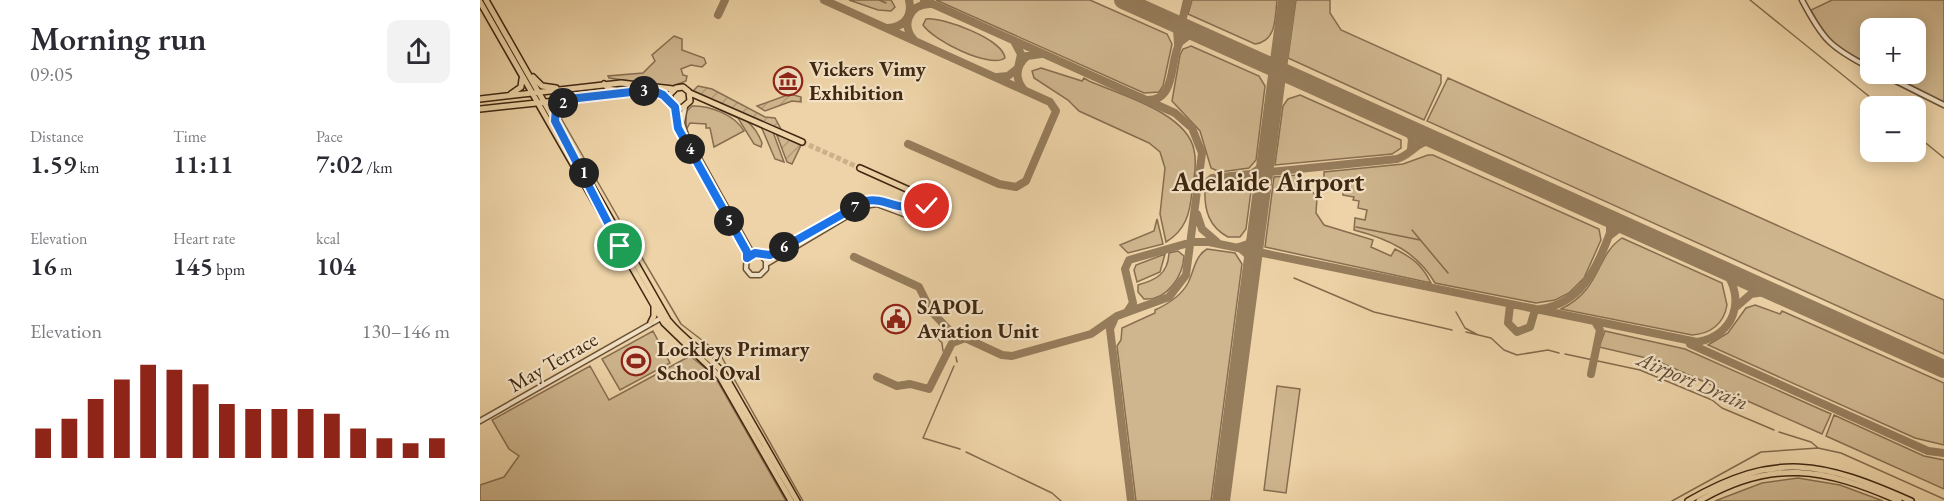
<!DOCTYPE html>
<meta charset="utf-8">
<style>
body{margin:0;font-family:"EB Garamond",serif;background:#f2f2f3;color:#2b2b33;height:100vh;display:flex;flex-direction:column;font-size:22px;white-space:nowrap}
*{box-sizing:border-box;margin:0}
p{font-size:20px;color:#7c7c81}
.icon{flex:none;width:33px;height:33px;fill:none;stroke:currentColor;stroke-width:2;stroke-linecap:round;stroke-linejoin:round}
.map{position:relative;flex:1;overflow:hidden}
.details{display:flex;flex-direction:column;background:#fff;width:480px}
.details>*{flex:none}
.fabs{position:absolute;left:1380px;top:18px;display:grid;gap:12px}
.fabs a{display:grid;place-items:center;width:66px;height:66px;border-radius:12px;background:#fff;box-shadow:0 3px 15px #0003;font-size:30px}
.pin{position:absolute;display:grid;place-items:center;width:51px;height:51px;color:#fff;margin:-26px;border:3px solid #fff;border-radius:50%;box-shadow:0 2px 6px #0007}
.km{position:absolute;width:30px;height:30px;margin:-15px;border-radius:50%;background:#222;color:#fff;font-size:16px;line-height:30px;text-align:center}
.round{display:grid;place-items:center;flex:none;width:63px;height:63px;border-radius:12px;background:#f2f2f3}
.head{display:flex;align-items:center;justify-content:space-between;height:102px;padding:0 30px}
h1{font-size:33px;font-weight:600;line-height:45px}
.figures{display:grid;grid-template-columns:repeat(3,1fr);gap:9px;height:102px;padding:6px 30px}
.figures div{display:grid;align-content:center}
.figures b{font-size:26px;font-weight:600}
.figures small{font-size:16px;font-weight:400}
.figures p{font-size:16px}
.chart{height:168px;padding:12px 30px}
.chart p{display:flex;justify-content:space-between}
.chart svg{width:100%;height:108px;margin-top:6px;stroke:#8f2418;stroke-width:6}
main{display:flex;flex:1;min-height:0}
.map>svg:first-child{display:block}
.green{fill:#cfb68e;stroke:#876e50;stroke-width:1.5}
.garden{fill:url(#garden-furrows);stroke:#876e50;stroke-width:1.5}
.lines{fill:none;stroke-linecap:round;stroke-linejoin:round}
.stream{stroke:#846b4c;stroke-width:1.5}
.taxiway{stroke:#967d5c;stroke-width:8}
.runway{stroke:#967d5c;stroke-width:18}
.major-tunnel{stroke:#cab189;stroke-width:5;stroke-dasharray:5 2.5;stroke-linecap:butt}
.minor-casing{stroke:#6a5236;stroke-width:7}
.major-casing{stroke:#3f2711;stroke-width:8}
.minor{stroke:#f3e2c6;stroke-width:4}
.major{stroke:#edd3a7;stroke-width:5}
.route-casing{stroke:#fff;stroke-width:12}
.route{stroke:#1a73e8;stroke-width:8}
.labels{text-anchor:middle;stroke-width:4.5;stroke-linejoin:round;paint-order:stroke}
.poi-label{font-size:21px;font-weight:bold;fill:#3f2711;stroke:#f3e2c6;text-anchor:start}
.street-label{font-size:21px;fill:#3f2711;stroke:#f3e2c6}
.water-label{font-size:22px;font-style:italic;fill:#62492f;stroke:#f3e2c6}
.district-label{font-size:27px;font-weight:bold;fill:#3f2711;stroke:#f3e2c6}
</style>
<main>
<section class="details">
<div class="head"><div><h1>Morning run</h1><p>09:05</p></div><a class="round"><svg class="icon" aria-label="share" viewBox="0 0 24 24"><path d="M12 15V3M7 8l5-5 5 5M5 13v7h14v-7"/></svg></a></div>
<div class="figures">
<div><p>Distance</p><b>1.59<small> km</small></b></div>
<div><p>Time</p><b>11:11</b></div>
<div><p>Pace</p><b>7:02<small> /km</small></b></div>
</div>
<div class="figures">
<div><p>Elevation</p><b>16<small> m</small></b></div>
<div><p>Heart rate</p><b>145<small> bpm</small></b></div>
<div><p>kcal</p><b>104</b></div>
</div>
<div class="chart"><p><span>Elevation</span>130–146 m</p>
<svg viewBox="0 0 160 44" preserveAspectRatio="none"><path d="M5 44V32M15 44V28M25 44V20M35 44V12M45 44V6M55 44V8M65 44V14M75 44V22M85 44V24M95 44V24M105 44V24M115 44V26M125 44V32M135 44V36M145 44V38M155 44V36"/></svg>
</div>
</section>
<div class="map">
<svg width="1464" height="501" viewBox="0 0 1464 501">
<defs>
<pattern id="garden-furrows" width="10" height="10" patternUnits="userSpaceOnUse" patternTransform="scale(1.5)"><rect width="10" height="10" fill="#cfb68e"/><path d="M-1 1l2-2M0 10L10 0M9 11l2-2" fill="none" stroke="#b39c79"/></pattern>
</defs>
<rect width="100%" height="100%" fill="#edd3a7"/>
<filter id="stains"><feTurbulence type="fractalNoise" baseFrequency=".00333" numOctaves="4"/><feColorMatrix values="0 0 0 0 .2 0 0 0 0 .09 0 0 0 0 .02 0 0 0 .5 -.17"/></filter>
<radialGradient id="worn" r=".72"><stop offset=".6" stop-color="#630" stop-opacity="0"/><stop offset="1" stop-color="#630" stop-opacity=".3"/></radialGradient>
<!-- green -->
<path class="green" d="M369,0H411L415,7L411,11L398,10Z
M456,0H610L687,34L692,44L683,86L679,92L664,93Z
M712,0H797C795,17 797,41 775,44L708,14Z
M816,0H850V13L861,30L961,75V83L944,120L808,58Z
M1352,0H1464V102L1408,74H1436V28H1390V65C1357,47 1350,45 1331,10Z
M446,19C463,17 523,39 525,58C509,69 453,40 443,25Z
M194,36L202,39V50L224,58L226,63L222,67L211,65L201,69L203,75L207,76L206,81L190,87L129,78L128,76L163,73L175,61L172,55Z
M711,46L779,76L785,86L776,160L769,168L740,172L731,168L720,131L692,101L700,55L703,49Z
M561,68L602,81L604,78L609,81C641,95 707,113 714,150C717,163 714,178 712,191C710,213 706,230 686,242L680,214L685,168L680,152L669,143L599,111L588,100L554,78L552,71Z
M968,78L1464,300V354L947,121Z
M820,95L921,140V148L912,154L795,165L803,106L808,99Z
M231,102C255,114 272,117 282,143L281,147L274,144L258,118L230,105Z
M212,106C229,105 255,115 264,131L234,147L230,128H226V124L210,123L206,130V112Z
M280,124L293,132L304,162L295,159Z
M948,155H953L1119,229L1121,240L1104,278L1089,293L1075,300L1056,303L955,283C937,252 909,239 874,230L875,218L885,220L887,210L878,208L879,201L873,200L874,197L863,195V186L848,184L847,189L844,185V172L923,164Z
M818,175L837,197L836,213L844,225L893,240L891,247L911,256L915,249C933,258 942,265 951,283L785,247L794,177Z
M759,181L765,182L771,191L766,229L760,237H748C729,227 724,210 725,189L732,184Z
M677,219L683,244L648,253L640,245L674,231Z
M1142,238L1242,283L1247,305C1244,324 1230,334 1212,335L1081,309C1122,289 1115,256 1142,238Z
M727,249L755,253L762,264L731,501H656L637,346L641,340L642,328L675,313V310C688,304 701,296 708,283C714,271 715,256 727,249Z
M698,251L704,256C703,276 687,301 664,299L658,292V285C676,280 688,274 689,253Z
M685,254L680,272L657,282L654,270L656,265Z
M1275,305L1300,314L1302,311L1464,383V445L1435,438L1228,345L1248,333L1266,308Z
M173,331L190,363L140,390L122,359Z
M1125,331L1205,349L1351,414L1342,434L1175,360L1119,347Z
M210,356L234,375L306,501H0V485L24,477L39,456L29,449L12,420L110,366L129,400Z
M797,386L820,389L806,493L784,490Z
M1354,415L1444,456L1464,460V489L1346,436Z
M1318,478L1360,485L1403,501H1235L1282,483Z"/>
<!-- garden -->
<path class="garden" d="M218,86L232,89L285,117L295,118L302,131L212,92Z
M310,94L321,97V102L312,101L285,111L277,106Z
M296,133L321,145L312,164L307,162Z"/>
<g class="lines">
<!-- stream -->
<path class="stream" d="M399,0L406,3
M1270,0L1401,106
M81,118L139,219
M1436,135L1464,158
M876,227L940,240
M932,230L968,273
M148,234L201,324L240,354L323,501
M814,278L894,312L972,330
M976,312L985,328L998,335
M986,332L1011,338L1024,350L1037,355L1068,350L1079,353
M453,333L462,343L463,351
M1085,354L1160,370L1232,400L1242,408L1294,430
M476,357L477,362
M474,366L443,438L480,449
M1299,432L1331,442L1337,447
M486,452L572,493L581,501
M1192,501L1281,452L1338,448L1361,453L1464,499"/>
<!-- taxiway -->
<path class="taxiway" d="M344,0L570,102L576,111L546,181L536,187L519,184L428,144
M238,15L245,0
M687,20L697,29L698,44
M701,26L707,0
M407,28C423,28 433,17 429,0
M435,41C420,26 429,4 450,4
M517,77L528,76L538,68L541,54L534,41
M544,90C534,78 536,66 547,56L561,54
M668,100C697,100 689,60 700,42L709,35L722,36
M927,128L932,139L931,149
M773,173L780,168L785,160
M767,175L776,181L781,191
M719,189L732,178L917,159C933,154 937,139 957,141
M717,214L722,229L737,242
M1129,236L1138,229L1150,228
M759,247L768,244L775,235
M761,249L768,255L771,265
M374,257L439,287L451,311L470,331L522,355L532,356L611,334L637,316L689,297L706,275L722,153L712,128L695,113L444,0
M1030,305L1028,323L1037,332L1050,327L1055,310
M1256,307L1271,294L1291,291
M1060,309C1101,304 1117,268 1130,233V225L1124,216
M647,312L653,303L645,269L649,260L712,242H729L1217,342C1254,336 1267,299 1244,270
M634,320L630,329L651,501
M1210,344L1448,451L1464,453
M1111,374L1120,330L1115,322
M397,377L417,386L430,384L449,389L472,343L483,339"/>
<!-- runway -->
<path class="runway" d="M643,0L1464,369
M741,501L807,0"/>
<!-- major-tunnel -->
<path class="major-tunnel" d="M322,142L380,168"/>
<!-- minor casing -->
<g class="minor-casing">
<path id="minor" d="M1322,0C1343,40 1350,47 1390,68
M1402,74L1464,105
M195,107L198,128L267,252L266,269L271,275H280L286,269V261L281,255L270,250L206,135L202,123L205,107
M283,256L290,255L386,201C407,196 422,217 441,200
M288,263L384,206L397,204L424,214L453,205L457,197L452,191L443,193L441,200
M0,421L181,318"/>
</g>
<!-- major casing -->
<g class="major-casing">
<path id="major" d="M6,0L188,320C205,341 228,354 244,374L317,501
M0,2L184,323L240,377L311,501
M53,77L62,86L76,88
M124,84L129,89L140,91
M210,93L322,142
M31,94L41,87L42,79
M0,99L141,83L193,89
M189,101L190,94L196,88L203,87L208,91
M0,109L170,91C184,93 189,107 202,108L210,101L209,92
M75,120L76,107L85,101
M380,168L429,190L445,192
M171,322L174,316V307
M1208,501C1296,450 1343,462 1431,501
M1219,501C1292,458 1344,468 1419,501"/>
</g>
<!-- minor -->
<use href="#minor" class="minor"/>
<!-- major -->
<use href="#major" class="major"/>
</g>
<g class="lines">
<!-- route casing -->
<g class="route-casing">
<path id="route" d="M140,246L75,121L76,107L89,99L160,91H174L183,95L195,107L198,128L267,252V258L275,253L290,255L386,201C407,196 422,217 441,200L447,206"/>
</g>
<!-- route -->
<use href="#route" class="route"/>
</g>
<!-- icons -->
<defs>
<g id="museum-ring" transform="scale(1.5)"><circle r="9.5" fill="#f3e2c6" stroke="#8f2418" stroke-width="1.5"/><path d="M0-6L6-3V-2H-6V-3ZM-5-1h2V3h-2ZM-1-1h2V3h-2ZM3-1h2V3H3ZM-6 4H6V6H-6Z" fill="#8f2418"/></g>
<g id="civic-ring" transform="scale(1.5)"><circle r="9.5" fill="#f3e2c6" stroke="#8f2418" stroke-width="1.5"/><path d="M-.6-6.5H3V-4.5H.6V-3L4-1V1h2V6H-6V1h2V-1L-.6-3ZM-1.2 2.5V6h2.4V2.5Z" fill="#8f2418"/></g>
<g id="stadium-ring" transform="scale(1.5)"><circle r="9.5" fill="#f3e2c6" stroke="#8f2418" stroke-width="1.5"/><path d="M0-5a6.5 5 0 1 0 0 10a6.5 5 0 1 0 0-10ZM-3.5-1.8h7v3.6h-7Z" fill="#8f2418"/></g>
</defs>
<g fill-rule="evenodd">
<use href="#museum-ring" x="308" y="81"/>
<use href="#civic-ring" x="416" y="319"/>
<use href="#stadium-ring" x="156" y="361"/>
</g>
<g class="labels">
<!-- poi labels -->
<g class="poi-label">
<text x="329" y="76">Vickers Vimy<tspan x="329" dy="24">Exhibition</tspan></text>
<text x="437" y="314">SAPOL<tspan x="437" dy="24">Aviation Unit</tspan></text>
<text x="177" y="356">Lockleys Primary<tspan x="177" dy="24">School Oval</tspan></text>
</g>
<!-- street labels -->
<g class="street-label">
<text transform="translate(73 362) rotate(-30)" y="7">May Terrace</text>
</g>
<!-- water labels -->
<g class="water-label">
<text transform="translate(1213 380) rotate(23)" y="8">Airport Drain</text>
</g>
<!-- district labels -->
<g class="district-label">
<text x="788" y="191">Adelaide Airport</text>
</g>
</g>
<rect width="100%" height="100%" filter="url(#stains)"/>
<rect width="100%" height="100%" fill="url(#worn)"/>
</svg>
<div class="fabs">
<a>+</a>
<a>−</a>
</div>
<div class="pin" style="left:140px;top:246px;background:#1e9e55"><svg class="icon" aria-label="arrive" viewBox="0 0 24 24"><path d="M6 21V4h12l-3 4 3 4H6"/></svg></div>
<div class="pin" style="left:447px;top:206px;background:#d93025"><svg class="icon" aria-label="check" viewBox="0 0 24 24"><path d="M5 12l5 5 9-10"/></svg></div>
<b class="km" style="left:104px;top:173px">1</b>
<b class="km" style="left:83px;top:103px">2</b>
<b class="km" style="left:164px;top:91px">3</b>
<b class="km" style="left:210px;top:149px">4</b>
<b class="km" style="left:249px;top:221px">5</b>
<b class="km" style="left:304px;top:247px">6</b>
<b class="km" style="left:375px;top:207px">7</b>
</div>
</main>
